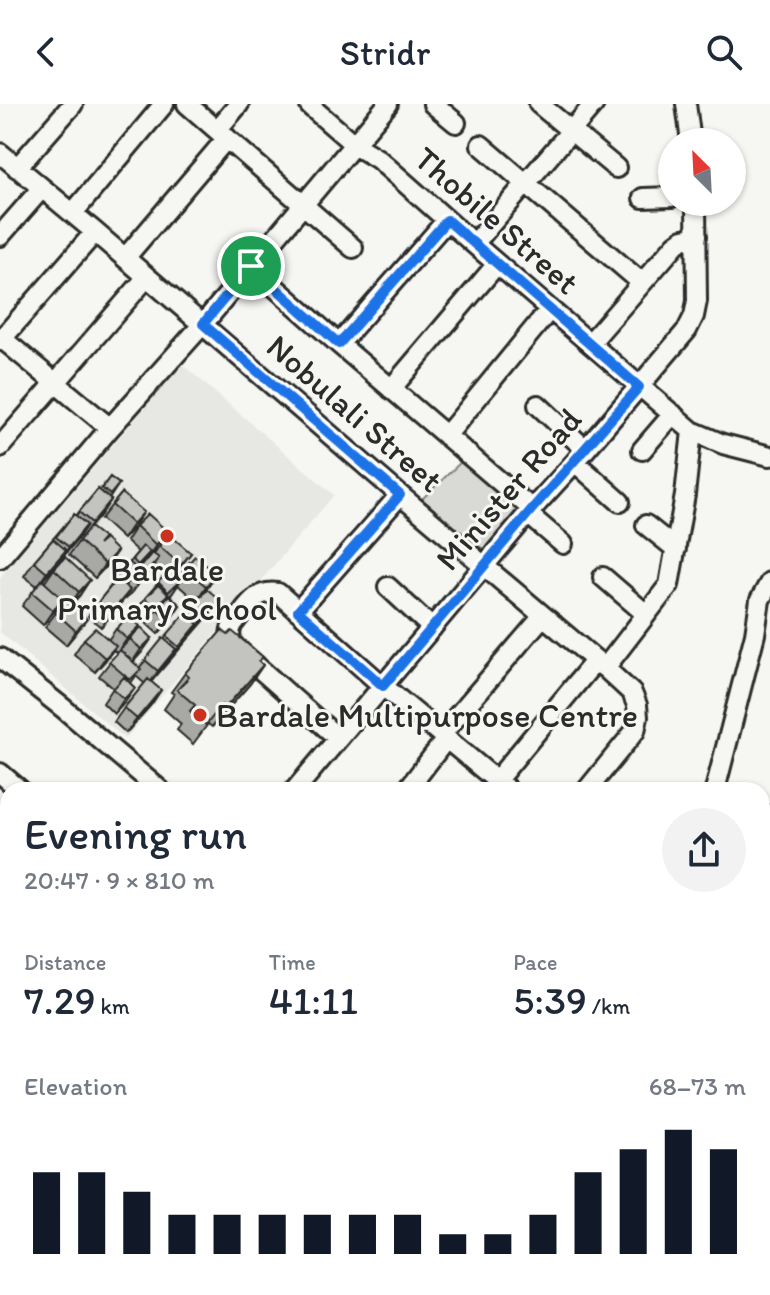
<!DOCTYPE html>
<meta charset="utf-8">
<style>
body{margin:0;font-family:Itim,sans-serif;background:#f2f2f3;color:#1f2937;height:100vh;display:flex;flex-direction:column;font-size:30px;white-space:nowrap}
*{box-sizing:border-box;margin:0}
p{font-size:26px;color:#747a83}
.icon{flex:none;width:44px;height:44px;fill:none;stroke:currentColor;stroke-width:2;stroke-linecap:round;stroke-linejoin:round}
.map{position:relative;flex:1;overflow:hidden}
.sheet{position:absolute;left:0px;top:678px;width:770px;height:514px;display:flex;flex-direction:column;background:#fff;border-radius:24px 24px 0 0;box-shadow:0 2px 6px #0004}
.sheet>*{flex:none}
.needle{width:52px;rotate:336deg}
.tools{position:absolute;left:658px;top:24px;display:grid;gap:16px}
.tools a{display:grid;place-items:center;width:88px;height:88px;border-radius:50%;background:#fff;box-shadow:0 2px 6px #0004;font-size:40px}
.pin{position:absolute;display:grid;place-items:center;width:68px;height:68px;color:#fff;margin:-34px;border:4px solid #fff;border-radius:50%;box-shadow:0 2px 8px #0007}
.round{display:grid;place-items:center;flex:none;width:84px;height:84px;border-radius:42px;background:#f2f2f3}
.overview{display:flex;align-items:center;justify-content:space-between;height:136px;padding:0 24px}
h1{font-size:44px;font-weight:600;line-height:60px}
.stats{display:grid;grid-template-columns:repeat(3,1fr);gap:12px;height:136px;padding:8px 24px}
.stats div{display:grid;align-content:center}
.stats b{font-size:40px;font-weight:600}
.stats small{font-size:22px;font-weight:400}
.stats p{font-size:22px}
.chart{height:224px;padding:16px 24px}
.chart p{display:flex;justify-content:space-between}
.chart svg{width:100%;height:144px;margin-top:8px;stroke:#111827;stroke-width:6}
header{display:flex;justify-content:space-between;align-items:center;height:104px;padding:0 24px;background:#fff;font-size:36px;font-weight:600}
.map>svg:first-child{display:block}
.built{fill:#e7e7e3}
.green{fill:#d9d9d5;stroke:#828280;stroke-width:2}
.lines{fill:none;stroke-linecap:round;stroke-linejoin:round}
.minor-casing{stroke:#2b2b2b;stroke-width:24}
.minor{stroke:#f6f6f2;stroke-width:18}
.wall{fill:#a8a8a5;stroke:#2b2b2b;stroke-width:2}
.shaded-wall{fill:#888886;stroke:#2b2b2b;stroke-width:2}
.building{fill:#c3c3c0;stroke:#2b2b2b;stroke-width:2}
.route-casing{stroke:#fff;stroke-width:16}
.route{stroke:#1a73e8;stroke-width:10}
.poi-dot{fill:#c8321e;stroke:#f6f6f2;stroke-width:3}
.labels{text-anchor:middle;stroke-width:6;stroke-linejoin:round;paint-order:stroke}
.street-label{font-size:34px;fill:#2b2b2b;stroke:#f6f6f2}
.poi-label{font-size:34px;fill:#2b2b2b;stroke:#f6f6f2}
</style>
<header><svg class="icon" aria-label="back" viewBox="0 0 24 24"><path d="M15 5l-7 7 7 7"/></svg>Stridr<svg class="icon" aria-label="search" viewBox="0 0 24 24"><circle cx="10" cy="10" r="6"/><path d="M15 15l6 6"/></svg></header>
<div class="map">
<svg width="770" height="1191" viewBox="0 0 770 1191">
<rect width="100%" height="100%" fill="#f6f6f2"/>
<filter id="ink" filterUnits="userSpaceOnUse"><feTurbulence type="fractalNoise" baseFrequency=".0125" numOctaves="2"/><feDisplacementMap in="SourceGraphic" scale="16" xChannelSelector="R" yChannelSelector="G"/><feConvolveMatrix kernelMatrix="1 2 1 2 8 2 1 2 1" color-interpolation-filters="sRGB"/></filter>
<g filter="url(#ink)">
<!-- built -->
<path class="built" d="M182,260L334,391L125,635L0,528V473Z"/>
<!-- green -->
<path class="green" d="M464,355L518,402L519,408L489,444H482L476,441L422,395Z"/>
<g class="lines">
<!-- minor casing -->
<g class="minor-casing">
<path id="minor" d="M187,0L353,144
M433,0L456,19
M539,0L616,64
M686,0L691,38
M310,2L355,41L378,55L474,140L692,327L685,391L669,481L605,564
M217,26L239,0
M481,41L642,179
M0,49L95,128L400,391L605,564L632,589L637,601L638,613L635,627L587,686
M17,64L73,0
M643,94L672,93
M73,109L164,0
M0,132L42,84
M474,140L594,0
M125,154L227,34
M251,162L339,240L532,405
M0,233L110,324
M0,237L95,128
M590,239L676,140L683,135L697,132
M339,240L447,116
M391,285L497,160
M538,301L585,345
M692,327L723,340L770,352
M446,332L550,205
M0,343L147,173
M642,346L673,310
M575,358L620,398
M528,410L563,440
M646,421L676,445
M0,454L110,324L203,220L388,0
M603,473L646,510
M388,483L432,524
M298,507L400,391
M0,554L63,604L160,686
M441,631L543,512
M338,634L234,542C229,534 229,528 233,520C247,504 254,485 278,489L383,582L508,686
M0,669L20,686
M496,677L596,556
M295,686L532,405L575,358L687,226L694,212L697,197L696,98
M407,686L446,635
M715,686L755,530L760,496L770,478
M762,722L770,711
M0,769L8,776
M762,837L770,827
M0,876L8,877
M762,914L770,920
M0,957L8,964
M0,1022L8,1029L0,1039
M762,1028L770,1017
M0,1113L8,1119
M762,1154L770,1143
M762,1174L770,1180
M89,1184L98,1191
M551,1184L561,1191
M678,1184L688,1191
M179,1191L184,1184
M272,1191L277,1184
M450,1191L454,1184
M645,1191L650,1184"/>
</g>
<!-- minor -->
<use href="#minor" class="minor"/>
</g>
<!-- wall -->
<path class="wall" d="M110,373L119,380L109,395L111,396L82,433L80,432L43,476L45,478L54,465L65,453L80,491L71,501L76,529L66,541L45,523L64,498L62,496L43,521L22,502L37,482L24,472L34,457L74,410L76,412L98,385L99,387Z
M122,389L134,423L123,435L101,415L112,401Z
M136,422L168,428L158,443L146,456L145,455L124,481L125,482L152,449L154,450L159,442L191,449L176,469L179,472L184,464L216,471L196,497L178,481L170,492L180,501L170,516L158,530L147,520L155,508L145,518L135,509L145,494L165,471L154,461L126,495L125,494L101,523L88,512L121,468L138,448L126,437Z
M79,437L100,440L117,447L107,461L95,474L69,451Z
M207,485L210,510L151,578L161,586L151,601L126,629L114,618L124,604L145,580L136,572L131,579L135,584L125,598L114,610L103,599L113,584L99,572L117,549L113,546L95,568L74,550L84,535L108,536L116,525L133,532L152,534L142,548L133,558L139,564Z
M259,558L263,561L250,580L212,623L208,620L193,640L177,626L181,620L164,605L174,590L171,588L185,569Z"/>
<!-- shaded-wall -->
<path class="shaded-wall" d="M111,396L101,411L82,433L92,419Z
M144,408L134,423L123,435L133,420Z
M87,421L77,436L59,458L69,443Z
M168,428L158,443L146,456L156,441Z
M66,446L56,460L37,483L47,468Z
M117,447L107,461L95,474L105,460Z
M150,448L140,462L128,475L138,461Z
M216,471L206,485L196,497L206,482Z
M182,475L172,490L145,518L168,488Z
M90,476L80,491L69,502L79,488Z
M130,486L120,501L101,523L111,509Z
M63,495L53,509L43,521L53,506Z
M220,496L210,510L191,532L201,518Z
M180,501L170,516L158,530L168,515Z
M87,515L76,529L66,541L76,527Z
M198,520L188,535L169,557L179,543Z
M140,522L130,535L117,549L127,535Z
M152,534L142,548L131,560L141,545Z
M116,542L105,557L95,568L105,554Z
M176,545L166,559L148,582L158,567Z
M263,561L250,580L212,623L225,604Z
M135,584L125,598L114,610L124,595Z
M161,586L151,601L126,629L137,615Z"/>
<!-- building -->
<path class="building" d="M110,373L119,380L110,391L102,384Z
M98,385L111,396L92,419L79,408Z
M122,389L144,408L133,420L112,401Z
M74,410L87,421L69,443L56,433Z
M148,410L168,428L156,441L136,422Z
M90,423L104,434L98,441L105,435L117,447L105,460L79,437Z
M170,431L191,449L181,461L159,442Z
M53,435L66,446L47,468L34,457Z
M143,442L150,448L138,461L132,455Z
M152,449L159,454L147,468L141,462Z
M195,452L216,471L206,482L184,464Z
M65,453L90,476L79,488L54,465Z
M129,458L136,464L128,474L121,468Z
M138,465L145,471L136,481L129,475Z
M172,465L182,475L168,488L158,478Z
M117,475L130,486L111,509L98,498Z
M42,476L63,495L53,506L32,488Z
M158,481L168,490L155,504L145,494Z
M207,485L220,496L201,518L188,507Z
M169,491L180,501L168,515L157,505Z
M66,496L87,515L76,527L55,508Z
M185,510L198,520L179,543L166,532Z
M129,512L140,522L127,535L116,525Z
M141,523L152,534L141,545L130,535Z
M95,524L116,542L105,554L84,535Z
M222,526L228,531L232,527L263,553L259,557L263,561L225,604L222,601L206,621L190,607L195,601L177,586L189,573L185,569Z
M163,534L176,545L158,567L145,556Z
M120,546L141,565L130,576L109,558Z
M124,573L135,584L124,595L113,585Z
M148,575L161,586L137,615L124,604Z"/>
</g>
<g class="lines" filter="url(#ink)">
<!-- route casing -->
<g class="route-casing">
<path id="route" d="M447,116L639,283L532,405L383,582L298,507L400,391L203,220L251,162L339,240Z"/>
</g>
<!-- route -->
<use href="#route" class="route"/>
</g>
<!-- markers -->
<g class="poi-dot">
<circle cx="167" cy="432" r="8"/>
<circle cx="200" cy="611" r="8"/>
</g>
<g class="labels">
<!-- street labels -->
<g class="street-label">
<text transform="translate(497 116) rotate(41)" y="12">Thobile Street</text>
<text transform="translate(355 309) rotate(41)" y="12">Nobulali Street</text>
<text transform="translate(508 385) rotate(-49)" y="12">Minister Road</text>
</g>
<!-- poi labels -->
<g class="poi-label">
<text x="167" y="477">Bardale<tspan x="167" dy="39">Primary School</tspan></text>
<text x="216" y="623" text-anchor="start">Bardale Multipurpose Centre</text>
</g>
</g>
</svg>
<div class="tools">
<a><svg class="needle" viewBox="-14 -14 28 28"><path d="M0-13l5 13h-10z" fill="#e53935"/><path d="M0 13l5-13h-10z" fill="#747a83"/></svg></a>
</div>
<div class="pin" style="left:251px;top:162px;background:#1e9e55"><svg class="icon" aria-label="arrive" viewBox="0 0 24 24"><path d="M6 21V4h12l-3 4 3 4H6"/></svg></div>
<section class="sheet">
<div class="overview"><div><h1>Evening run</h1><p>20:47 · 9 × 810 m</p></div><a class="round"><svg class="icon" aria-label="share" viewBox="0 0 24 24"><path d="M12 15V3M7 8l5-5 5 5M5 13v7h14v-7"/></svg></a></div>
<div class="stats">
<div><p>Distance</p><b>7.29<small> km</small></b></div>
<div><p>Time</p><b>41:11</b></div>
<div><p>Pace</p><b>5:39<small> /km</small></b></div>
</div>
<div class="chart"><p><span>Elevation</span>68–73 m</p>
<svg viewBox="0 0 160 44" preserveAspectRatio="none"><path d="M5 44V19M15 44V19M25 44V25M35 44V32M45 44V32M55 44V32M65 44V32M75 44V32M85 44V32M95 44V38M105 44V38M115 44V32M125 44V19M135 44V12M145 44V6M155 44V12"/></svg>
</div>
</section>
</div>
